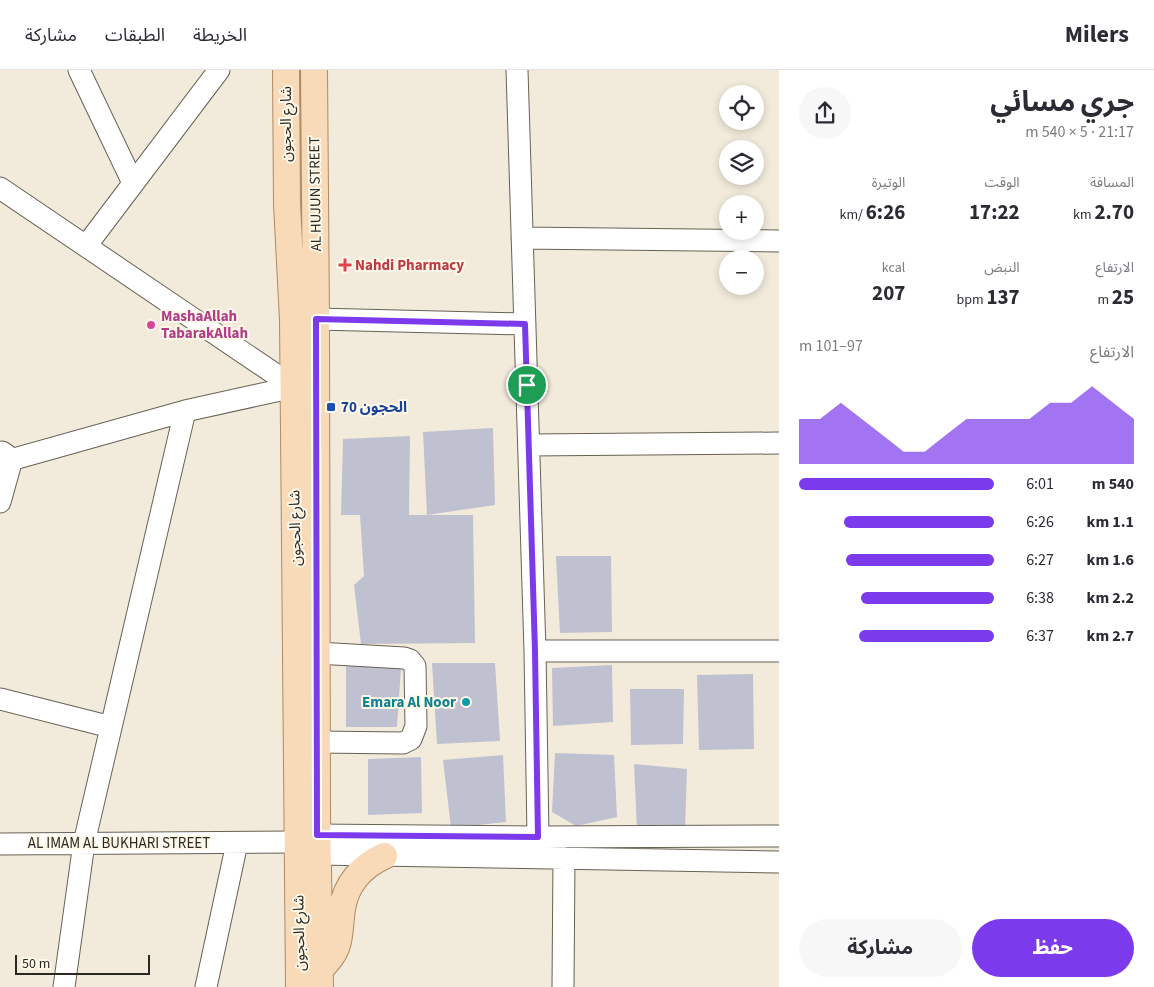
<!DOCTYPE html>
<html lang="ar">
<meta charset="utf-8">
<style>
body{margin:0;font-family:"Source Sans 3","Noto Sans Arabic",sans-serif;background:#f7f7f7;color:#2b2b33;direction:rtl;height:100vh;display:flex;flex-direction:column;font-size:19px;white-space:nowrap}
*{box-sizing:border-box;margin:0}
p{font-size:16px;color:#7c7c81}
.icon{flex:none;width:28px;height:28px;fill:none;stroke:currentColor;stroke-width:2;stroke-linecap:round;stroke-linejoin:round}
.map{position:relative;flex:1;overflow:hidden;direction:ltr}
.panel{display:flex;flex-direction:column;background:#fff;width:375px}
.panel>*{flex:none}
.controls{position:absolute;left:719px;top:15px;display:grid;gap:10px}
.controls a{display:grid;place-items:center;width:45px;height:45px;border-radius:50%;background:#fff;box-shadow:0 2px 8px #0003;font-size:25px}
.scale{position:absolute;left:15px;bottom:12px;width:135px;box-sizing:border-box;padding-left:5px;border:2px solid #2a2822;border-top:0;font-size:14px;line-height:18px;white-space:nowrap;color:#2a2822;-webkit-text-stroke:4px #fff8e9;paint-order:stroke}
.pin{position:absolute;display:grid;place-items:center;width:42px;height:42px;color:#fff;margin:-21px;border:2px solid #fff;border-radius:50%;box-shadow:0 1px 5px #0007}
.round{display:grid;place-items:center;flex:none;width:52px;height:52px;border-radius:26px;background:#f7f7f7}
.head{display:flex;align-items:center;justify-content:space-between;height:85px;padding:0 20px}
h1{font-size:28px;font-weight:700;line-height:38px}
.metrics{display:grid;grid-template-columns:repeat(3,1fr);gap:8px;height:85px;padding:5px 20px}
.metrics div{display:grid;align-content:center}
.metrics b{font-size:21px;font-weight:700}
.metrics small{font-size:14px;font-weight:400}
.metrics p{font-size:14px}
.chart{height:140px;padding:10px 20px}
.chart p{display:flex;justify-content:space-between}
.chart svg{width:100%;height:90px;margin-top:5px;fill:#7c3aed;opacity:.7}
.cta{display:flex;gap:10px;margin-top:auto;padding:10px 20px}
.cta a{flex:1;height:58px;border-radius:30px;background:#7c3aed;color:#fff;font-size:20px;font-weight:700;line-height:58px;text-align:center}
.cta a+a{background:#f7f7f7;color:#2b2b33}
ul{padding:0 20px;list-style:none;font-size:16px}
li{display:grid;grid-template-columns:80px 60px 1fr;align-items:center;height:38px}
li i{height:12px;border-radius:6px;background:#7c3aed}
header{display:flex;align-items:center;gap:30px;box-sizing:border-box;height:70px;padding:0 25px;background:#fff;border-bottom:1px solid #e1e1e2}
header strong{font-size:24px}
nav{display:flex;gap:28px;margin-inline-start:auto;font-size:18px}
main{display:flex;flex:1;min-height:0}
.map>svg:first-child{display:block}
.building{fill:#bfc1d0}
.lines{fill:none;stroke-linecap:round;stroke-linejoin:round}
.minor-casing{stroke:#676155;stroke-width:23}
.major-casing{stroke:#ad8a64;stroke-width:28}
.minor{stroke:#fff;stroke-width:21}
.major{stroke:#f8d9b8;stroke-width:26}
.route-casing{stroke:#fff;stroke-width:10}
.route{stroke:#7c3aed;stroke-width:6}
.health-dot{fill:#e0444e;stroke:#fff8e9;stroke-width:2}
.hotel-dot{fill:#d1479c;stroke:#fff8e9;stroke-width:2}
.transit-dot{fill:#1a4fb4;stroke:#fff8e9;stroke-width:2}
.culture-dot{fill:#0f9aa8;stroke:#fff8e9;stroke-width:2}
.labels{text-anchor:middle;stroke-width:4;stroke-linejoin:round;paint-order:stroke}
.street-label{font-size:15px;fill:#2a2822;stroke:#fff8e9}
.health-label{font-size:15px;font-weight:bold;fill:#be3a42;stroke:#fff8e9;text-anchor:start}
.hotel-label{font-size:15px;font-weight:bold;fill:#b23c85;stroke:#fff8e9;text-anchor:start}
.transit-label{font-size:15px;font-weight:bold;fill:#164399;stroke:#fff8e9;text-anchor:start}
.culture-label{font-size:15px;font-weight:bold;fill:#0d838f;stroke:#fff8e9;text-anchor:end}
</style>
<header>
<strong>Milers</strong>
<nav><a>الخريطة</a><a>الطبقات</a><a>مشاركة</a></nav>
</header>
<main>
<section class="panel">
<div class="head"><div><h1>جري مسائي</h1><p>21:17 · 5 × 540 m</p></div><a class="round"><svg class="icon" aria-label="share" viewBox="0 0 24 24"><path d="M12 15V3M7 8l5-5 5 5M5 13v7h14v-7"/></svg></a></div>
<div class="metrics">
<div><p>المسافة</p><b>2.70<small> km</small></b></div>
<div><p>الوقت</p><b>17:22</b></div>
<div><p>الوتيرة</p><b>6:26<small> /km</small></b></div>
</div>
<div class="metrics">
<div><p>الارتفاع</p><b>25<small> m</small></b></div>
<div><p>النبض</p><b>137<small> bpm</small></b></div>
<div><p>kcal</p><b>207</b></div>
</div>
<div class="chart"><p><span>الارتفاع</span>97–101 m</p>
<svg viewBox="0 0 160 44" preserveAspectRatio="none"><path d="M0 44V22L10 22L20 14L30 22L40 30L50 38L60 38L70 30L80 22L90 22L100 22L110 22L120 14L130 14L140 6L150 14L160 22V44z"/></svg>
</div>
<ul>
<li><b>540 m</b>6:01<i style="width:100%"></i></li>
<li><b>1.1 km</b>6:26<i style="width:77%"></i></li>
<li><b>1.6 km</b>6:27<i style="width:76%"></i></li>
<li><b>2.2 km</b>6:38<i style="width:68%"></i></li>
<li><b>2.7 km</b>6:37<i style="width:69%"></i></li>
</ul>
<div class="cta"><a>حفظ</a><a>مشاركة</a></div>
</section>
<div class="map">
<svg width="779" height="917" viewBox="0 0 779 917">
<rect width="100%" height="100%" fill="#f2ebdc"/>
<!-- building -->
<path class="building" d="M493,358L495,435L427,445H473L475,573L361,574L354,515L364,506L360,445H341L343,369L410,366L409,445H427L423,362Z
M556,486H611L612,562L560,563Z
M432,593H495L500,671L437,674Z
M612,595L613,652L553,656L552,598Z
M346,596L401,598L397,657H346Z
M753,604L754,679L699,680L697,605Z
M630,619H684L683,674L631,675Z
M555,683L614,685L617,747L576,756L552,742Z
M503,685L506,752L451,758L443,690Z
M421,687L422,743L368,745V689Z
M634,694L687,699L685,760H637Z"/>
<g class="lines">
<!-- minor casing -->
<g class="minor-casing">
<path id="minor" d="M79,0L133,113
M517,0L535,581L538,767
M0,118L294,317L185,341L0,393
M522,168L779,171
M86,176L219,0
M316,249L525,254
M529,375L779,373
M0,432L12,389L2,382
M535,581H779
M317,583L404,588L410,590L415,596L416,656L411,669L403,673L317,672
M0,629L111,657
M317,765L538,767L779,766
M0,774L298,772
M317,784L779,792
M64,917L84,773L185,341
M206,917L237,773
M563,917L564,788"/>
</g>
<!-- major casing -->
<g class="major-casing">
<path id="major" d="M286,0L287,134L293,250L299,917
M314,0L316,249L317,742L320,917
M320,899C343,878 338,866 342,839C346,814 362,796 384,786"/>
</g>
<!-- minor -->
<use href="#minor" class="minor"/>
<!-- major -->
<use href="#major" class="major"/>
</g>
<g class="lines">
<!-- route casing -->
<g class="route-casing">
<path id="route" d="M316,249L525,254L535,581L538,767L317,765Z"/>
</g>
<!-- route -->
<use href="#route" class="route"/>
</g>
<!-- markers -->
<path class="health-dot" d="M342.5 187.5h5v5h5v5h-5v5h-5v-5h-5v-5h5z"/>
<circle class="hotel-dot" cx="151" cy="255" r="5"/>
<rect class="transit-dot" x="326" y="332" width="10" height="10" rx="2.5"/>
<circle class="culture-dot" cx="466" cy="632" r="5"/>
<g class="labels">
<!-- street labels -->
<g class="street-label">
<text transform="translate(286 54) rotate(-90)" y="5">شارع الحجون</text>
<text transform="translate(315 124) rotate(-91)" y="5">AL HUJUN STREET</text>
<text transform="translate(295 458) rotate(-91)" y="5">شارع الحجون</text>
<text x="119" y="778">AL IMAM AL BUKHARI STREET</text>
<text transform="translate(299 863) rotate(-91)" y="5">شارع الحجون</text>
</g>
<!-- health labels -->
<g class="health-label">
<text x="355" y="200">Nahdi Pharmacy</text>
</g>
<!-- hotel labels -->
<g class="hotel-label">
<text x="161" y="251">MashaAllah<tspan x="161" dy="17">TabarakAllah</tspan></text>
</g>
<!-- transit labels -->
<g class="transit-label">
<text x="341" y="342">الحجون 70</text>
</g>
<!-- culture labels -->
<g class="culture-label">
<text x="456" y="637">Emara Al Noor</text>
</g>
</g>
</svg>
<div class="controls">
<a><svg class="icon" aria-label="locate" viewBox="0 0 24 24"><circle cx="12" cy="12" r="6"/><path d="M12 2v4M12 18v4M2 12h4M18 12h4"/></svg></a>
<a><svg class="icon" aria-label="layers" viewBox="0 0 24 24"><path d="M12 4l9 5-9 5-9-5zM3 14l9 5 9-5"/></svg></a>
<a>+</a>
<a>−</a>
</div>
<div class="scale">50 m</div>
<div class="pin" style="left:527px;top:315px;background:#1e9e55"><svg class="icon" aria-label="arrive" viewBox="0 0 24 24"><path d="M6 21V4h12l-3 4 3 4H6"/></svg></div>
</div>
</main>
